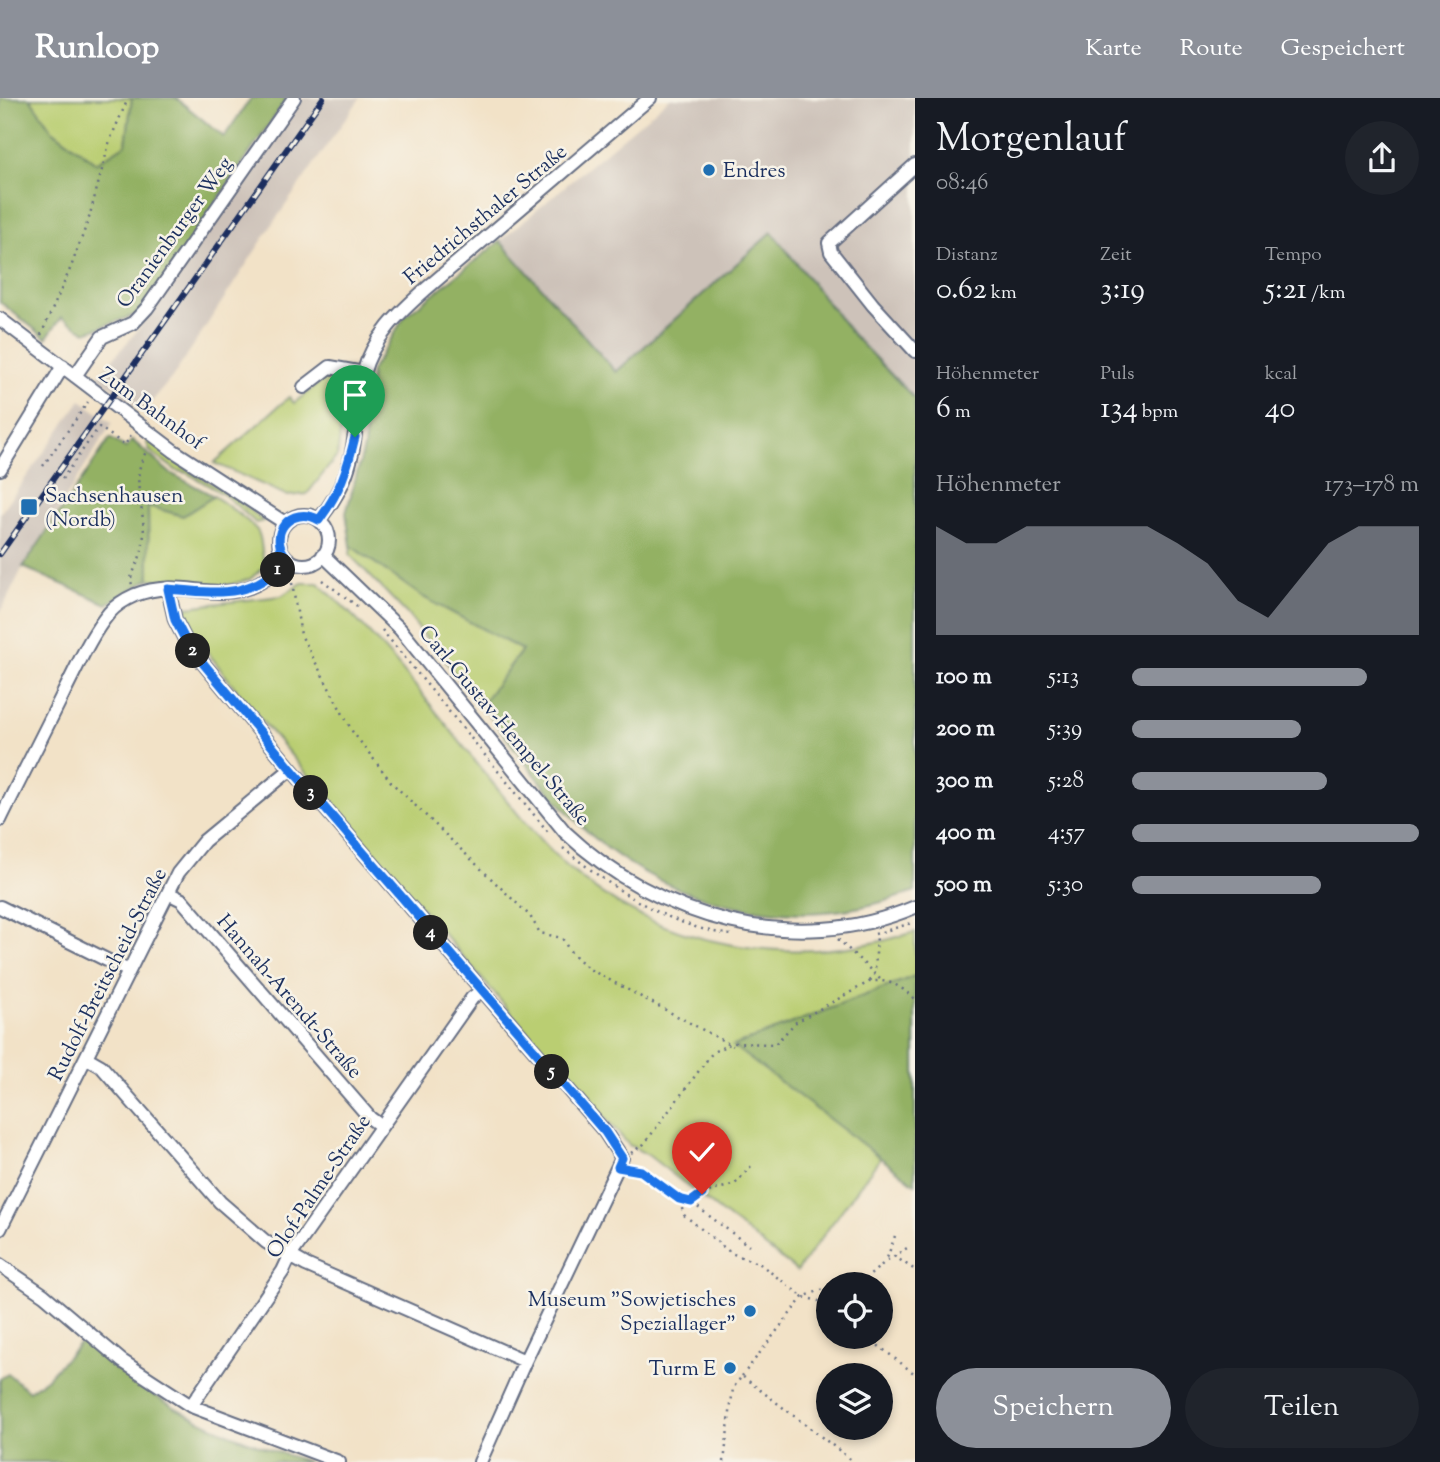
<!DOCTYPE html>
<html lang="de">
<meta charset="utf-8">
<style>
body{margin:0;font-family:"Sorts Mill Goudy",serif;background:#20242c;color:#f1f3f6;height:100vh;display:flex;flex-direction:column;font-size:26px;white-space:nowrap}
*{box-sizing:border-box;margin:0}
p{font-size:23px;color:#9ea1a6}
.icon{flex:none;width:38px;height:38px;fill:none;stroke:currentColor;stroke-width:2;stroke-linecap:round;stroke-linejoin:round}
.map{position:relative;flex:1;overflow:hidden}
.details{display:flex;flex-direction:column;background:#171b24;width:525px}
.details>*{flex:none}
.controls{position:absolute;left:816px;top:1174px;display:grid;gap:14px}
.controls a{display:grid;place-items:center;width:77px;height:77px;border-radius:50%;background:#171b24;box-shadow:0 4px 10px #0003;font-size:35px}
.pin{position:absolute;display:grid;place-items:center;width:60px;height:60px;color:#fff;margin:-72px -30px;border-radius:50% 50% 50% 0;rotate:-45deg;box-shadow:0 0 7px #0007}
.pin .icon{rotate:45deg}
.km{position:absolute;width:35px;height:35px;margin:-18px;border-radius:50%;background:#222;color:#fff;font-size:19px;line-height:35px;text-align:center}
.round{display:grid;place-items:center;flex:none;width:74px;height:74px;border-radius:37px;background:#20242c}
.summary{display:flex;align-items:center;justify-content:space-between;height:119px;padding:0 21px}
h1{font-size:38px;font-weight:600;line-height:52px}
.stats{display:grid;grid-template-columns:repeat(3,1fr);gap:10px;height:119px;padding:7px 21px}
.stats div{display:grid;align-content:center}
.stats b{font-size:30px;font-weight:600}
.stats small{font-size:19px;font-weight:400}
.stats p{font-size:19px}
.chart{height:196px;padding:14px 21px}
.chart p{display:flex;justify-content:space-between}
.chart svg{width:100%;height:126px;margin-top:7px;fill:#8c9099;opacity:.7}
.cta{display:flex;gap:14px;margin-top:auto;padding:14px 21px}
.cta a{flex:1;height:80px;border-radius:42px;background:#8c9099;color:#fff;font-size:28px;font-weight:600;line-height:80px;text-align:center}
.cta a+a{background:#20242c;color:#f1f3f6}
ul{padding:0 21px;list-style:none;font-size:23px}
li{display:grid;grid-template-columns:112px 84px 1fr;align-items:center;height:52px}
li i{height:18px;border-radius:9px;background:#8c9099}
header{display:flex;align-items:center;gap:42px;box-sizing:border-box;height:98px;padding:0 35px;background:#8c9099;color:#fff}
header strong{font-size:33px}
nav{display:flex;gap:38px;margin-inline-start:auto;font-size:24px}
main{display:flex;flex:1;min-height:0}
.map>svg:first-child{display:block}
.industrial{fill:#cdc2b9}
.green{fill:#bace72;stroke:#6a7e68;stroke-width:2}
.forest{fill:#93b164;stroke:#577061;stroke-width:2}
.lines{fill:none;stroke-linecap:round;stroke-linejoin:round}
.minor-casing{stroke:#666e83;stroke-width:16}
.path{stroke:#666e83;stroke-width:2.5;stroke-dasharray:2 5;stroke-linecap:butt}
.minor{stroke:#fff;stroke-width:12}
.rail-casing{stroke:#1b2f5e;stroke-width:6}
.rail{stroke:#f7f3e8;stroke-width:3.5;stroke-dasharray:10;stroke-linecap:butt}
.route-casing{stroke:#fff;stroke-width:14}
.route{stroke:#1a73e8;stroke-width:9}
.poi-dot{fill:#1f6fb2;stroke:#f7f3e8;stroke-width:2.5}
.labels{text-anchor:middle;stroke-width:5;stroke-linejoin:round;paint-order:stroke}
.poi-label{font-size:21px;fill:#1b2f5e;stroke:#f7f3e8;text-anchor:start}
.street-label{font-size:21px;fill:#1b2f5e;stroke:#f7f3e8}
</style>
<header>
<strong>Runloop</strong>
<nav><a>Karte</a><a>Route</a><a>Gespeichert</a></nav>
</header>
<main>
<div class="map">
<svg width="915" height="1364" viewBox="0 0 915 1364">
<rect width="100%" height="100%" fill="#f7f3e8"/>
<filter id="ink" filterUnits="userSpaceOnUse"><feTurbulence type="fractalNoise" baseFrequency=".0143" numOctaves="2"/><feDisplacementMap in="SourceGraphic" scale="14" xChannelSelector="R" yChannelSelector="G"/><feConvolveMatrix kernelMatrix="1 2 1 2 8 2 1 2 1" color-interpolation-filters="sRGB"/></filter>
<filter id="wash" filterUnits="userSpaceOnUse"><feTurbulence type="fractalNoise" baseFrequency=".00686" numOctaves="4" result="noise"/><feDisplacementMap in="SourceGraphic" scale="28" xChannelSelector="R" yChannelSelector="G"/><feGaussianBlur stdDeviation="1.57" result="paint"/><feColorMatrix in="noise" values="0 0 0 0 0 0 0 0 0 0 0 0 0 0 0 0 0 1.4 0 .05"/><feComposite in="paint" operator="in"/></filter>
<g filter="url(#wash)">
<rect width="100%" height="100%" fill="#f2e2c7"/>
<!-- industrial -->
<path class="industrial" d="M303,0H360L276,121L174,277L143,314L98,278L137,233Z
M670,0H915V301L853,237L616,274L500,143Z
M81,302L112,325L23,469L0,515V416Z"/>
<!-- green -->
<path class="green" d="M30,0H132L126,46L96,65L51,31Z
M329,277H349L337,358L307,396L288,398L214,365L289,299L294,305Z
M150,342L176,364L233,398L263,423L256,425L226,398L187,375L177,373L150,353L147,345Z
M214,398C224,405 252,424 258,434C263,443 260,457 266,467L250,481L225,488L149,481L148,408L183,418Z
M351,448L423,499L522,552L481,607L407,516L350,457Z
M302,485H318C381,540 430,606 482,672C508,703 532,736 562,764C657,852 795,872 915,834V878L734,948L881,1059L797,1173L648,1057L629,1047L517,922L250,609L182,521L187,509L281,498Z"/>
<!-- forest -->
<path class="forest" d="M0,0H30L51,31L96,65L126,46L132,0H176L224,39L251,0H287L141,215L86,234L62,219L46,240L0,204Z
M772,134L853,237L915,301V793C806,836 680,814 591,737C549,700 516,651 481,607L522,552L423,499L351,448L346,415L364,350L371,273L405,218L500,143L616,274Z
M110,340L126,350L132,342L170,375L214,398L183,418L148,408L149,481L107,506L23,469Z
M915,878V1086L733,948Z
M82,1243C155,1307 217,1335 308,1364H0V1281L8,1276L29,1293L46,1281Z"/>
</g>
<g filter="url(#ink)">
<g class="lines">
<!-- minor casing -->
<g class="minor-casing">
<path id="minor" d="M915,67L829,145L831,154L873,207L915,253
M0,221L174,353L285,425
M75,278L102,239L133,225L147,210L294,0
M304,289L330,269L364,275
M0,371L63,268
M279 442a25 25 0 1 1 50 0a25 25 0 1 1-50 0Z
M319,422C330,408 340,393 346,376C358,344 355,308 363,276C373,239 399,215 426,191L650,0
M323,457L400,531L565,734C657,821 795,860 915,809
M168,491L175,522L188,547L291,671L605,1034L622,1060L525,1263L480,1364
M0,722C21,679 43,637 64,594C78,567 90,538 109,515C115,508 126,501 135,497C193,474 232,523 288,461
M168,795L182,802L370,1020L381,1028
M0,809L129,873
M87,960L101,968L220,1104L266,1144L306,1167L525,1263
M0,1131L178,775L204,743L291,671
M0,1167L44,1197L122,1263L191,1308L339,1364
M191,1308L283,1173L290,1158L472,900L481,893"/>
</g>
<!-- path -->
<path class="path" d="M41,237L71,169L89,120L110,42L127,3
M43,368L88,304
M62,381L99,329L125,347L132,335
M322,482L357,508
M292,485L301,537L352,633L392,685L530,818L540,835L562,840L569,852L589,871L733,948
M132,486L130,482C135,470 142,457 143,445C148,414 128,384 146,354
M382,532L549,735
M563,750C612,790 668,829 732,837
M875,836L915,824
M838,841L881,882
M870,883L875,875L877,836
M631,1055L644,1046L713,954L732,945L775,946L796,924L869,884C889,880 900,888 915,901
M628,1071L641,1073L679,1101L684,1117L731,1155L760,1166L803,1199L823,1204L828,1209
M679,1101L691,1104L749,1148
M691,1104L702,1096L735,1086L752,1067
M895,1138L886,1163L907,1150
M894,1158L915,1172
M860,1186L886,1163
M867,1239L915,1276
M742,1278L803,1199L824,1191L828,1192
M724,1364L733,1290L742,1278L854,1364"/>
<!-- minor -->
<use href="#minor" class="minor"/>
<!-- rail casing -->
<g class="rail-casing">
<path id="rail" d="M0,456L323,0"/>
</g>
<!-- rail -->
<use href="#rail" class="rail"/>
</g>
</g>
<g class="lines" filter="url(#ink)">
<!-- route casing -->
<g class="route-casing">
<path id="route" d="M355,339C347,372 340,394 319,422C291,406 265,437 288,461C252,502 217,495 168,491L175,522L188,547L291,671L605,1034L622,1060L618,1069L641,1073L679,1101L691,1104L702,1096"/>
</g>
<!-- route -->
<use href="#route" class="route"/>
</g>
<!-- markers -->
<g class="poi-dot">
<circle cx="709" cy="72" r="7"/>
<rect x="20" y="400" width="18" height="18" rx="3.5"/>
<circle cx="750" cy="1213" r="7"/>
<circle cx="730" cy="1270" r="7"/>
</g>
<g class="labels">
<!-- poi labels -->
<g class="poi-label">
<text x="723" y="79">Endres</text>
<text x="45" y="404">Sachsenhausen<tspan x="45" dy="24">(Nordb)</tspan></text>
<text x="736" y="1208" text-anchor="end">Museum "Sowjetisches<tspan x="736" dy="24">Speziallager"</tspan></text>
<text x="716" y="1277" text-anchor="end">Turm E</text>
</g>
<!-- street labels -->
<g class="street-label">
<text transform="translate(485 116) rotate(-40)" y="7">Friedrichsthaler Straße</text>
<text transform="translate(174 134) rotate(-54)" y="7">Oranienburger Weg</text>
<text transform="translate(152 310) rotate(36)" y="7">Zum Bahnhof</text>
<text transform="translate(505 627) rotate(50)" y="7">Carl-Gustav-Hempel-Straße</text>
<text transform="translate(107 876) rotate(-63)" y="7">Rudolf-Breitscheid-Straße</text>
<text transform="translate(290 898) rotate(49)" y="7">Hannah-Arendt-Straße</text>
<text transform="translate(318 1088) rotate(-56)" y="7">Olof-Palme-Straße</text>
</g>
</g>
</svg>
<div class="controls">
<a><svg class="icon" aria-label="locate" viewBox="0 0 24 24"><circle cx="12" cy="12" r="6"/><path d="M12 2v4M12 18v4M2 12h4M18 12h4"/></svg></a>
<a><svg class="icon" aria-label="layers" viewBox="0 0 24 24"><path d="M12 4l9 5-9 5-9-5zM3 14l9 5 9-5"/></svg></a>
</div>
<div class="pin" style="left:355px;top:339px;background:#1e9e55"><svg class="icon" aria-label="arrive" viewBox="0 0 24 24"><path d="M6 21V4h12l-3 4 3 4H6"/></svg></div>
<div class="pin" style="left:702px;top:1096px;background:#d93025"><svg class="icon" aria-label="check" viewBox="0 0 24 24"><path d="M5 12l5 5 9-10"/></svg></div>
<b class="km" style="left:278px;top:472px">1</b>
<b class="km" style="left:193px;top:553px">2</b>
<b class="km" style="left:311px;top:695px">3</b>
<b class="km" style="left:431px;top:835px">4</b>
<b class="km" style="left:552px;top:974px">5</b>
</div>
<section class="details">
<div class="summary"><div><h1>Morgenlauf</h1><p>08:46</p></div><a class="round"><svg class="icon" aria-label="share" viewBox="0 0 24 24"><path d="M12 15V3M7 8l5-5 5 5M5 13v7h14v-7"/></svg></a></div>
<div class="stats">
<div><p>Distanz</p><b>0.62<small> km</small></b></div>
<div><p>Zeit</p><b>3:19</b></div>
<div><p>Tempo</p><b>5:21<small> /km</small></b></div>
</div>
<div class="stats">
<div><p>Höhenmeter</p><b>6<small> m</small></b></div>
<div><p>Puls</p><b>134<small> bpm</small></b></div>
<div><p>kcal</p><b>40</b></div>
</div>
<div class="chart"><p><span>Höhenmeter</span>173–178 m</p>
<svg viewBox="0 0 160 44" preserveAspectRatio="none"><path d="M0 44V6L10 12L20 12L30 6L40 6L50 6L60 6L70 6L80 12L90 19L100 32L110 38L120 25L130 12L140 6L150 6L160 6V44z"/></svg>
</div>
<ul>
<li><b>100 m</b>5:13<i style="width:82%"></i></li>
<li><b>200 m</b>5:39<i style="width:59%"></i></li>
<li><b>300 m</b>5:28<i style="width:68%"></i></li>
<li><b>400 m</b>4:57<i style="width:100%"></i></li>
<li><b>500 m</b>5:30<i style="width:66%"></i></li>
</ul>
<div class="cta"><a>Speichern</a><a>Teilen</a></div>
</section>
</main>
